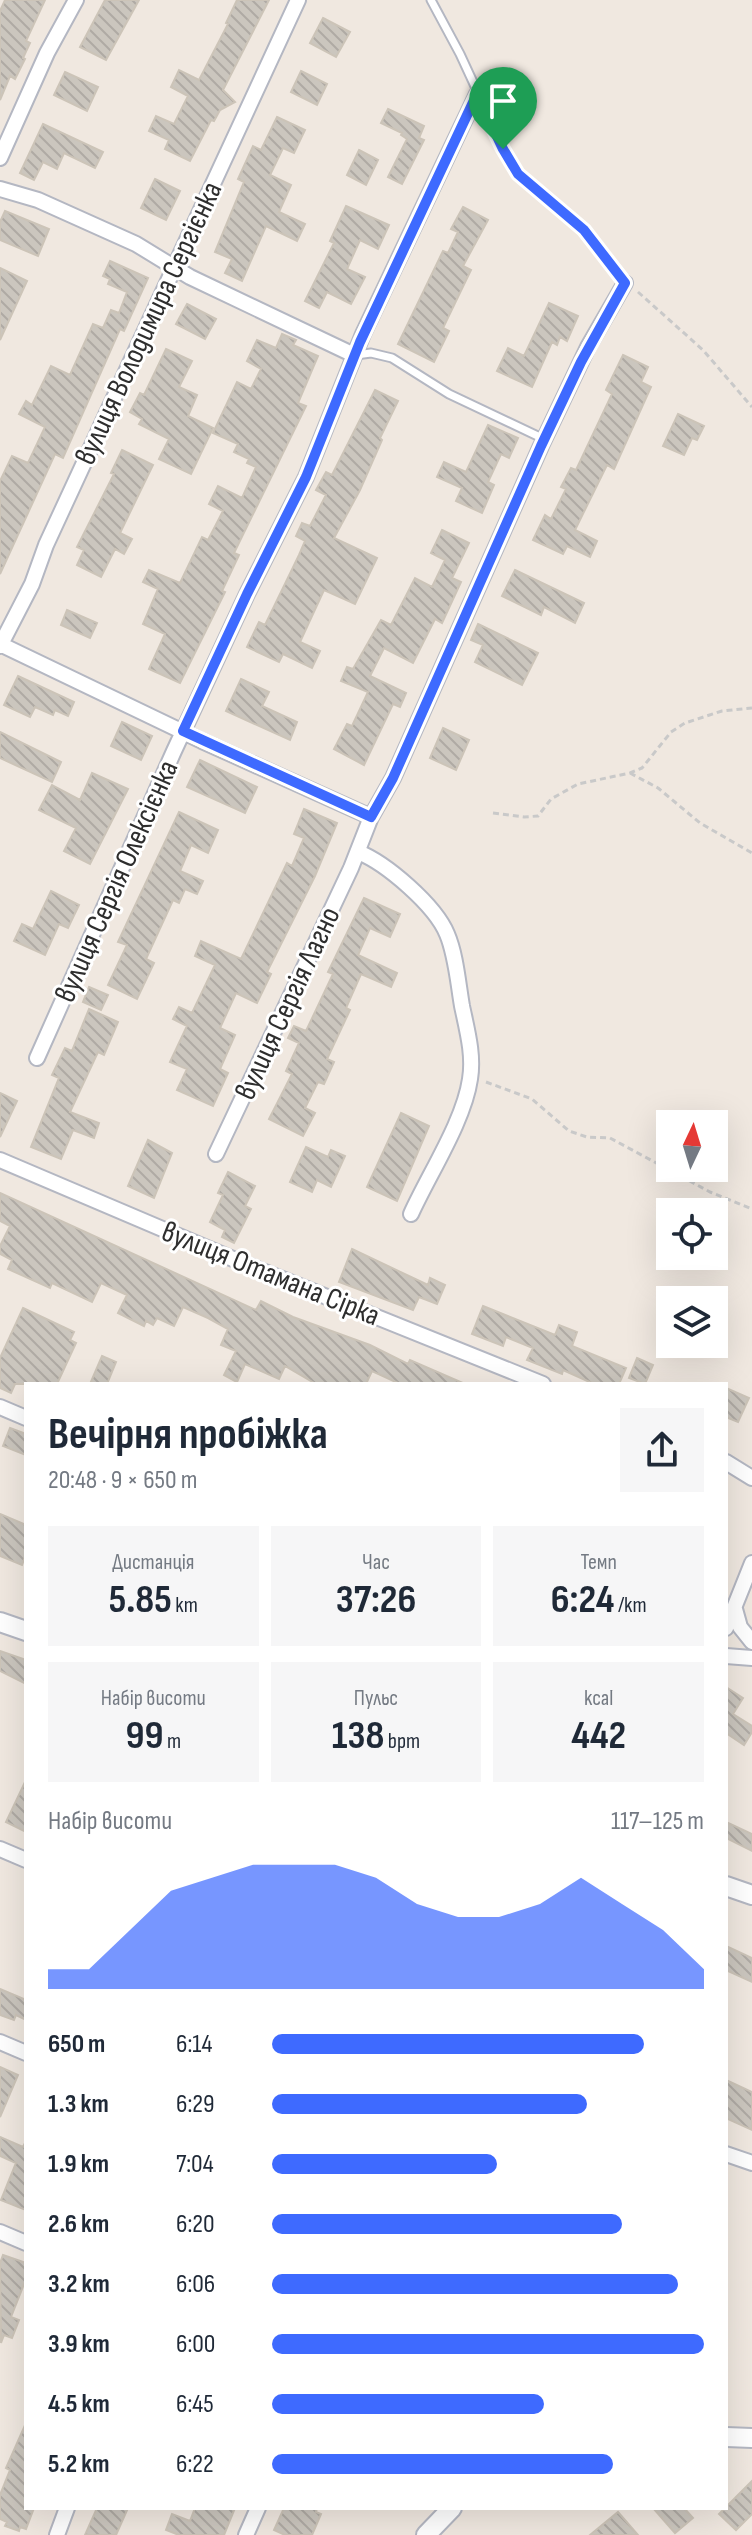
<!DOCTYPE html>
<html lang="uk">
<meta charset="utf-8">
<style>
body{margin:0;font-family:"Sofia Sans Condensed",sans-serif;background:#f6f6f7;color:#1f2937;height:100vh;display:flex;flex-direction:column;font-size:30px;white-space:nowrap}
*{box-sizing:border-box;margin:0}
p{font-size:26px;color:#747a83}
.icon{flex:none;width:44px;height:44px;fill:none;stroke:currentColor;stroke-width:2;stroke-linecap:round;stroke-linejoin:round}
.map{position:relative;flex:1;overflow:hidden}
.drawer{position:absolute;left:24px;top:1382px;width:704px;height:1128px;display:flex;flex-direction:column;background:#fff;border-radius:0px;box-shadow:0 8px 32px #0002}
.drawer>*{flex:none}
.needle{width:52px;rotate:4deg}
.fabs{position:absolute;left:656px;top:1110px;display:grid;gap:16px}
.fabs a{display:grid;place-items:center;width:72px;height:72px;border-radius:0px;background:#fff;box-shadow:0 8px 32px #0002;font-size:40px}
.pin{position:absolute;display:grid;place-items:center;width:68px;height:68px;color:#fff;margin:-82px -34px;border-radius:50% 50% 50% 0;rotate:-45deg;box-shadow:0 0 8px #0007}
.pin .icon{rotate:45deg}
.round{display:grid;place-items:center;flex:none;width:84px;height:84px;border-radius:0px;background:#f6f6f7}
.head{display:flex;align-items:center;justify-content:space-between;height:136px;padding:0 24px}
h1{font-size:44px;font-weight:700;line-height:60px}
.stats{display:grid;grid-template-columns:repeat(3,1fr);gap:12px;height:136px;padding:8px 24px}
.stats div{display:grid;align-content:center;border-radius:0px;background:#f6f6f7;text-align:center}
.stats b{font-size:40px;font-weight:700}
.stats small{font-size:22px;font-weight:400}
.stats p{font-size:22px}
.chart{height:224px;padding:16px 24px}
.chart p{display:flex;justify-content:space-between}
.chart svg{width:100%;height:144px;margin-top:8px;fill:#3e6aff;opacity:.7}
ul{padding:0 24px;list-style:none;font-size:26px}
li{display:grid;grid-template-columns:128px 96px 1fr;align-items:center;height:60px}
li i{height:20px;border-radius:10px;background:#3e6aff}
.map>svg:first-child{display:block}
.building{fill:url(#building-back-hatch);stroke:#ccc4b8;stroke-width:2}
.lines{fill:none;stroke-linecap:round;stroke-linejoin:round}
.service-casing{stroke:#b4b7c2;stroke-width:11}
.minor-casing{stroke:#b4b7c2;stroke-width:18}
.tertiary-casing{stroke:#b4b7c2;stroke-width:22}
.path{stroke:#c9c9c9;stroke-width:3;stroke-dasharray:6 4;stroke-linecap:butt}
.service{stroke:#fff;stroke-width:7}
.minor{stroke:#fff;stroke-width:14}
.tertiary{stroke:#fff;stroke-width:18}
.route-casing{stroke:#fff;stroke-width:16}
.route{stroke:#3e6aff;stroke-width:10}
.labels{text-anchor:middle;stroke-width:6;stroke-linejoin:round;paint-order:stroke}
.street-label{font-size:30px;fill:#2e2e2e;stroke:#fff}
</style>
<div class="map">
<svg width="752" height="2535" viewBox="0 0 752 2535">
<defs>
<pattern id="building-back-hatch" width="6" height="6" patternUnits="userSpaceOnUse" patternTransform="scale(2)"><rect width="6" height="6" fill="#cbc6be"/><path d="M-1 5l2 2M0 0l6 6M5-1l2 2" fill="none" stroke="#afaaa4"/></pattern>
</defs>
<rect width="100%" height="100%" fill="#f0e8e0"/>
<!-- building -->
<path class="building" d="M5,0H45L26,41L30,43L23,58L25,59L15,79L10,76L0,100V11Z
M105,0H139L106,60L80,47Z
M237,0H269L223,90L235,102L220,110L214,121L211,120L190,161L165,149L169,140L149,131L156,116L174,124L188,96L171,87L179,70L199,80L228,24L226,23Z
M323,18L350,32L336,57L310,43Z
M301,71L327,84L317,105L291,92Z
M65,72L98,87L87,111L54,95Z
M388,109L424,126L419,138L424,140L402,184L388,177L407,139L401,135L402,133L381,123Z
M277,117L305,130L294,153L283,148L270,175L291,185L279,212L305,224L297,241L266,226L242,281L225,273L232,259L215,252L244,182L238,179L253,146L261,150Z
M43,124L103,152L95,168L64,153L57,169L43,162L34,180L20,173Z
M359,150L378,160L366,185L347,175Z
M155,179L180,191L166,220L141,208Z
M346,206L389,225L378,249L360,240L347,269L365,277L351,304L327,292L319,308L305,301L334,243L330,241Z
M463,207L488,220L463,266L471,270L443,328L449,331L434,362L398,344L443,251L448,253L458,232L451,229Z
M5,211L49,229L38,256L0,240V222Z
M110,261L148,278L124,331L120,329L63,458L55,454L0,574V481L12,456L28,463L45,427L19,414L26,401L32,405L51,366L70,375L93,324L103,328L111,310L119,313L127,292L108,284L110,279L103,276Z
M0,268L27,281L0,340Z
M549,303L578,316L567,341L560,337L557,345L552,342L532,387L497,371L508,348L524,356Z
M187,304L216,319L205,339L176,324Z
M282,334L296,340L293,345L318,356L298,403L306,406L234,553L239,555L222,591L225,592L180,683L149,669L165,634L143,624L158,589L143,582L149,570L180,583L202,537L208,540L223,511L209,504L218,486L242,498L256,467L247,463L249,459L234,452L238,444L213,433L237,382L251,389L261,369L247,361L257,340L276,348Z
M166,349L192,361L179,387L197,395L188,416L213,428L191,474L159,459L169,439L139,424L142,419L130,412L140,393L144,395Z
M623,355L648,367L641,382L651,387L614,469L607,465L575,530L597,541L590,557L567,546L563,554L533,540L545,515L551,519L566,489L561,487L571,468L576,470L612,394L606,390Z
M375,390L398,401L380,438L382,440L360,490L334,538L377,558L355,604L324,590L300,642L320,651L312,668L283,654L279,662L247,647L259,622L265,625L299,555L305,541L296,536L302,523L310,526L326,495L316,490L326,472L332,475Z
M678,414L704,426L697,440L692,438L684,455L663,446Z
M488,425L518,438L509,458L501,454L488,482L494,485L482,513L456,501L462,488L437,477L444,462L466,472Z
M122,450L153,465L120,533L132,539L124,554L115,549L101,577L77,565L84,550L77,547L114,474L111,473Z
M442,530L469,543L452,578L461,582L442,623L435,619L413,663L384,648L370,676L406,693L400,707L393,704L364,765L334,749L347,724L352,726L368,692L341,681L347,667L353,669L381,620L391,625L415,578L432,587L445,560L431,553Z
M515,570L584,603L575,623L544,607L541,615L502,596Z
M67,610L97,623L90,638L61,625Z
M478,624L538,653L522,685L475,662L483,645L471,640Z
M18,676L74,702L68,716L55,710L53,715L35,707L30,717L4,705Z
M241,679L269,692L262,706L297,722L290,740L226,711Z
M122,722L152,736L141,760L111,746Z
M443,728L469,740L456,770L430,758Z
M0,732L61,762L52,782L0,758Z
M200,760L257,787L245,813L187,787Z
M92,773L128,789L90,864L64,851L76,828L39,810L52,785L80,800Z
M304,809L337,823L315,876L267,972L271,974L257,1003L236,993L220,1028L235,1035L220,1069L228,1073L213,1106L177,1090L187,1069L170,1062L187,1026L173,1019L179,1007L192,1013L215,965L195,956L201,941L241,959L287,863L292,866L304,838L294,834Z
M179,812L218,830L208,853L191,845L180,871L203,881L197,894L185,889L179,903L173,900L146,959L154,963L137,999L108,985L127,945L118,942Z
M51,891L79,905L68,928L59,924L45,955L14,941L22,924L33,929Z
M364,898L400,914L390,937L370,928L358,955L397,973L391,987L361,974L346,1008L350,1010L327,1059L334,1062L324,1084L318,1082L305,1108L315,1113L303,1136L269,1119L292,1074L286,1071L299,1043L288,1038L294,1026L306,1031L333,974L328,972Z
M89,987L108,995L101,1010L83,1002Z
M89,1009L118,1022L104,1055L98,1052L70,1112L99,1123L94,1138L73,1130L61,1159L31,1147L59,1078L52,1075L65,1048L72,1051Z
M0,1093L17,1101L0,1137Z
M401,1113L429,1126L397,1201L367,1187Z
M148,1140L172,1153L154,1198L128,1186Z
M306,1147L328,1157L331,1150L345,1156L331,1187L317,1180L312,1192L290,1182Z
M228,1172L255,1186L245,1206L251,1209L234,1243L222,1237L225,1230L210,1222L223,1195L218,1193Z
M0,1193L256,1310L261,1301L293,1317L370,1345L408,1364L410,1360L465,1384H400L372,1371L366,1384H316L285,1366L279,1379L245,1364L237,1382L224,1375L236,1351L221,1345L228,1329L208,1318L183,1307L174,1326L157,1318L153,1325L146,1321L144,1326L118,1313L127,1295L101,1283L92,1302L52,1283L50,1288L8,1269L12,1260L0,1254V1246L10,1226L0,1221Z
M352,1249L428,1285L430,1278L445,1285L437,1304L419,1297L413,1310L339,1282Z
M483,1306L555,1335L559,1325L577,1332L572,1346L626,1368L619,1384H594L563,1370L562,1374L527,1360L533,1348L506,1337L503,1346L472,1334Z
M23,1308L74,1332L70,1340L76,1343L57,1384H15L11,1393L0,1388V1358Z
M102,1356L116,1362L107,1384H90Z
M637,1358L653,1365L645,1384L629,1378Z
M726,1388L749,1398L738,1422L726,1417Z
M10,1428L26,1434V1455L3,1446Z
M0,1514L26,1525V1554L22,1565L0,1556Z
M0,1651L26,1660V1684L0,1671Z
M726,1687L743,1698L733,1714L752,1726V1732L744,1745L726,1733Z
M26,1780V1832L6,1822Z
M726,1822L752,1834V1851L726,1838Z
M726,1946L752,1958V1982L726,1970Z
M0,1989L26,2000V2020L16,2015L14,2020L0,2015Z
M0,2067L18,2075L0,2117Z
M726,2080L752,2092V2130L726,2118Z
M0,2137L23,2147L26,2141V2210L1,2200L16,2163L0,2156Z
M3,2255L26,2263V2279L11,2317L19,2320L12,2338L4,2335L1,2343L0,2263Z
M26,2423V2508H34L26,2529L20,2527L19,2531L5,2526L7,2522L0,2519V2495L10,2470L6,2468Z
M752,2481V2514L736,2530L719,2514Z
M97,2508H128L116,2535H85Z
M195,2508H235L224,2535H179L166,2530L172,2514L190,2521Z
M284,2508H317L316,2512L321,2514L312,2535H285L274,2530Z
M653,2508H684L693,2518L675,2533Z
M618,2512L638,2535H590Z"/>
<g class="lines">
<!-- service casing -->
<g class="service-casing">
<path id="service" d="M431,0L460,54L510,162L528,184L563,210L584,230L625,283
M356,355L371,353L392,358L449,394L544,439"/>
</g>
<!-- minor casing -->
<g class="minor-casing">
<path id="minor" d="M0,158L47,53L76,0
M0,189L38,200L136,244L190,277L354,355
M0,644L202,741L371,817
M0,646L32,584L46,545L298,0
M358,852C386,863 435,905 447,934C456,955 458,983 462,1006C467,1030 474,1055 470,1079C464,1121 429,1174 411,1214
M37,1058L174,751L247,594L306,477L363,334L477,94
M216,1154L351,868L371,817L393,778L541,446L588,347L625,283
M0,1160L240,1262L543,1384
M0,1407L26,1418
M726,1462L752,1478
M735,1609L740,1627L752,1642
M726,1628L752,1563
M726,1656L752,1658
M0,1849L26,1860
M0,2042L26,2053
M726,2154L752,2163
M0,2232L26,2243
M57,2535L67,2508
M246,2535L258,2508"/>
</g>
<!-- tertiary casing -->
<g class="tertiary-casing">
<path id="tertiary" d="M0,1622L26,1631
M726,1886L752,1895
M726,2437L752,2438
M426,2535L452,2508"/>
</g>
<!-- path -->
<path class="path" d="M638,292L703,350L752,407
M630,773L658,788L700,823L752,853
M493,813L524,817L538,816L551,799L578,784L630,773L642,768L671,732L685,723L722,711L752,708
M486,1082L532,1099L569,1131L587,1137L610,1138L710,1192L752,1209"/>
<!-- service -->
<use href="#service" class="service"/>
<!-- minor -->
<use href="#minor" class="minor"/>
<!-- tertiary -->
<use href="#tertiary" class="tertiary"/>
</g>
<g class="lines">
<!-- route casing -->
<g class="route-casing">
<path id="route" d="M477,94L503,149L518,174L584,230L625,283L581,362L541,446L393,778L371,817L183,731L247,594L306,477L360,342Z"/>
</g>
<!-- route -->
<use href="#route" class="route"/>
</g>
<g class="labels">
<!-- street labels -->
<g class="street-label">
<text transform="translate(148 323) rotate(-65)" y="10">вулиця Володимира Сергієнка</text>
<text transform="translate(116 881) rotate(-66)" y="10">вулиця Сергія Олексієнка</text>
<text transform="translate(287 1003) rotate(-65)" y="10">вулиця Сергія Лагно</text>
<text transform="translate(271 1273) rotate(22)" y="10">вулиця Отамана Сірка</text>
</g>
</g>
</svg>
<div class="fabs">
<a><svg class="needle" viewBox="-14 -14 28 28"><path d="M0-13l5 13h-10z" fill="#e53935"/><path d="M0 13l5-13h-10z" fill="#747a83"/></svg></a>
<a><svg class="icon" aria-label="locate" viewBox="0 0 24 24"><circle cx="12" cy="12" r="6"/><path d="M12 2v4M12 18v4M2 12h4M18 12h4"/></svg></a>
<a><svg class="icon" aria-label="layers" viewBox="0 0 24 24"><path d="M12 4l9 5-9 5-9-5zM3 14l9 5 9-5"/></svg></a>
</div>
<div class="pin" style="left:503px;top:149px;background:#1e9e55"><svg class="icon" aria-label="arrive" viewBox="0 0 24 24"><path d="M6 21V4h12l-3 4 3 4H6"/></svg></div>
<section class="drawer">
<div class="head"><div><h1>Вечірня пробіжка</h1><p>20:48 · 9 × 650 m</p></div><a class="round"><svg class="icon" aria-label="share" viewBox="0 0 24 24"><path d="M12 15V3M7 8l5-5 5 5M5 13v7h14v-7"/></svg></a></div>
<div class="stats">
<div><p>Дистанція</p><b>5.85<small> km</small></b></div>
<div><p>Час</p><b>37:26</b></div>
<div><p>Темп</p><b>6:24<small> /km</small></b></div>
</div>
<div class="stats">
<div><p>Набір висоти</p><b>99<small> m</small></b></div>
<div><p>Пульс</p><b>138<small> bpm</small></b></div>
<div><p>kcal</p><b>442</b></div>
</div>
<div class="chart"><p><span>Набір висоти</span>117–125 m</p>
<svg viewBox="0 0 160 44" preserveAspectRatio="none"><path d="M0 44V38L10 38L20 26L30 14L40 10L50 6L60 6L70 6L80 10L90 18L100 22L110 22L120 18L130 10L140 18L150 26L160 38V44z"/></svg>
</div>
<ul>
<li><b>650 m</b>6:14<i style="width:86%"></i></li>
<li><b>1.3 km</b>6:29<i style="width:73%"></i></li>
<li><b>1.9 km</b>7:04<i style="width:52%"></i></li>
<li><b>2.6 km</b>6:20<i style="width:81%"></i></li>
<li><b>3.2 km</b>6:06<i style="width:94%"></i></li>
<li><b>3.9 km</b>6:00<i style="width:100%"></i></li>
<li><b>4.5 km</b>6:45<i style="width:63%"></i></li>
<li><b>5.2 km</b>6:22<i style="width:79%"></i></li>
</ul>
</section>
</div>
